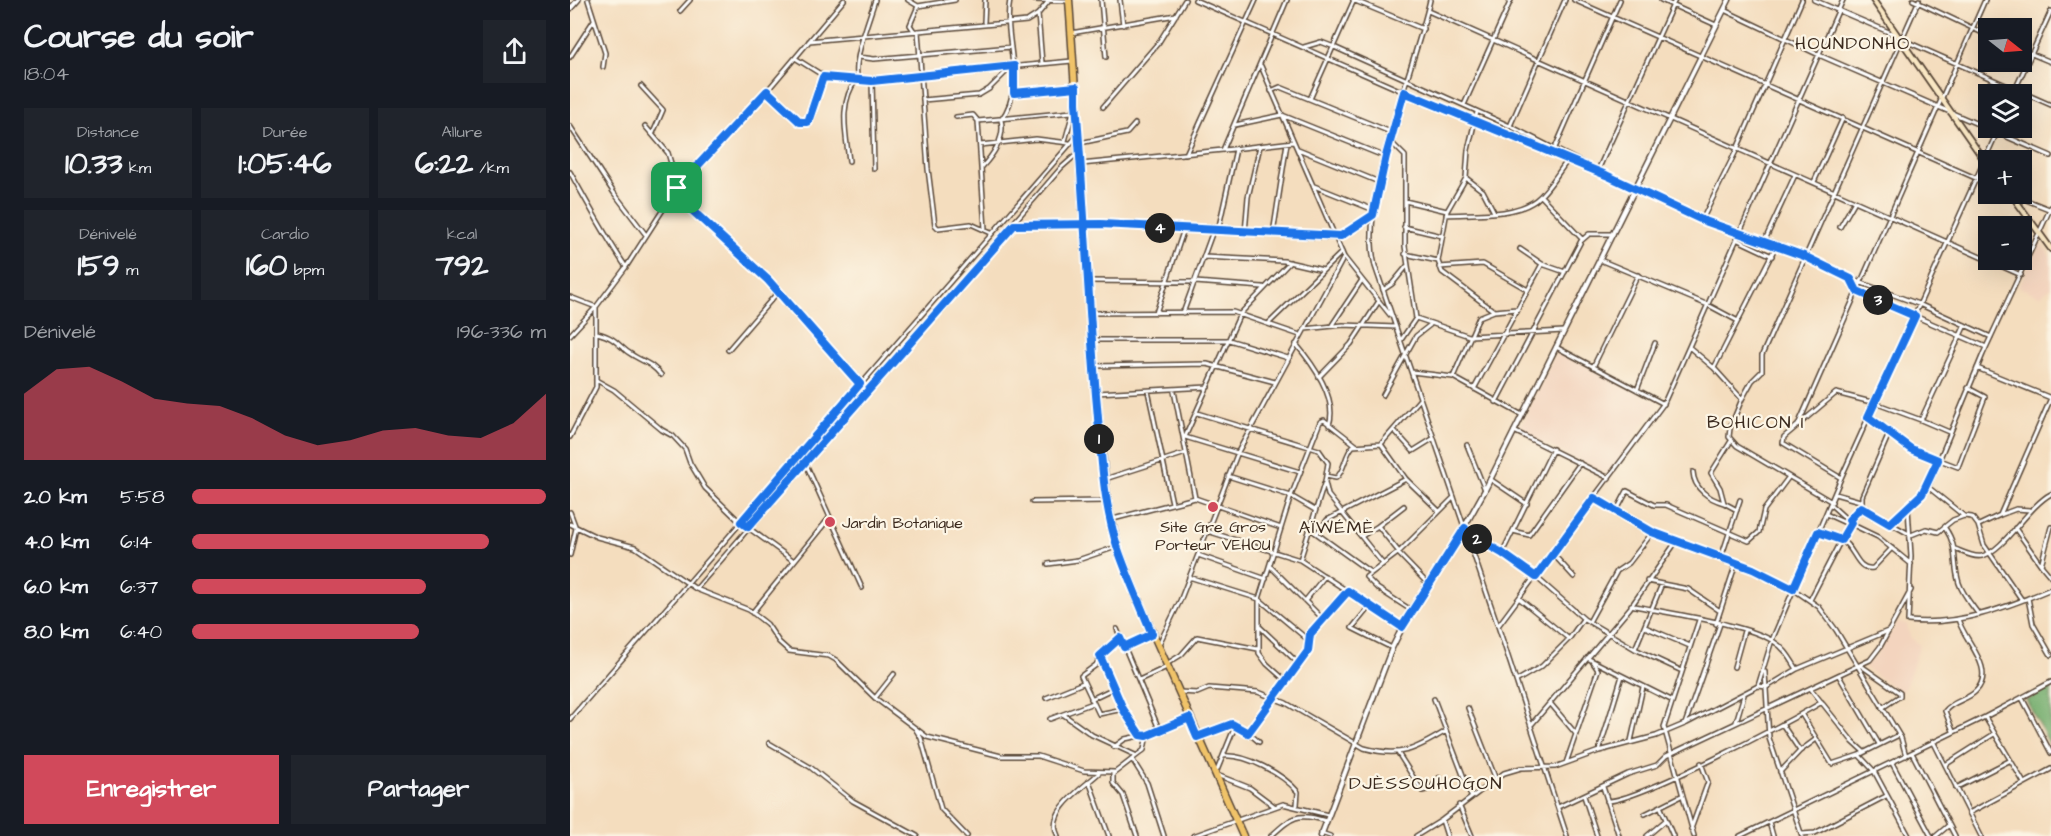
<!DOCTYPE html>
<html lang="fr">
<meta charset="utf-8">
<style>
body{margin:0;font-family:"Architects Daughter",sans-serif;background:#20242c;color:#f1f3f6;height:100vh;display:flex;flex-direction:column;font-size:22px;white-space:nowrap}
*{box-sizing:border-box;margin:0}
p{font-size:20px;color:#9ea1a6}
.icon{flex:none;width:33px;height:33px;fill:none;stroke:currentColor;stroke-width:2;stroke-linecap:round;stroke-linejoin:round}
.map{position:relative;flex:1;overflow:hidden}
.drawer{display:flex;flex-direction:column;background:#171b24;width:570px}
.drawer>*{flex:none}
.needle{width:39px;rotate:107deg}
.controls{position:absolute;left:1408px;top:18px;display:grid;gap:12px}
.controls a{display:grid;place-items:center;width:54px;height:54px;border-radius:0px;background:#171b24;box-shadow:0 6px 24px #0002;font-size:30px}
.pin{position:absolute;display:grid;place-items:center;width:51px;height:51px;color:#fff;margin:-26px;border-radius:12px;box-shadow:0 3px 9px #0006}
.km{position:absolute;width:30px;height:30px;margin:-15px;border-radius:50%;background:#222;color:#fff;font-size:16px;line-height:30px;text-align:center}
.round{display:grid;place-items:center;flex:none;width:63px;height:63px;border-radius:0px;background:#20242c}
.headline{display:flex;align-items:center;justify-content:space-between;height:102px;padding:0 24px}
h1{font-size:33px;font-weight:800;line-height:45px}
.figures{display:grid;grid-template-columns:repeat(3,1fr);gap:9px;height:102px;padding:6px 24px}
.figures div{display:grid;align-content:center;border-radius:0px;background:#20242c;text-align:center}
.figures b{font-size:30px;font-weight:800}
.figures small{font-size:16px;font-weight:400}
.figures p{font-size:16px}
.chart{height:168px;padding:12px 24px}
.chart p{display:flex;justify-content:space-between}
.chart svg{width:100%;height:108px;margin-top:6px;fill:#d1495b;opacity:.7}
.cta{display:flex;gap:12px;margin-top:auto;padding:12px 24px}
.cta a{flex:1;height:69px;border-radius:0px;background:#d1495b;color:#fff;font-size:24px;font-weight:800;line-height:69px;text-align:center}
.cta a+a{background:#20242c;color:#f1f3f6}
ul{padding:0 24px;list-style:none;font-size:20px}
li{display:grid;grid-template-columns:96px 72px 1fr;align-items:center;height:45px}
li i{height:15px;border-radius:8px;background:#d1495b}
main{display:flex;flex:1;min-height:0}
.map>svg:first-child{display:block}
.built{fill:#f3d4be}
.forest{fill:#72ac6c;stroke:#566b45;stroke-width:1.5}
.lines{fill:none;stroke-linecap:round;stroke-linejoin:round}
.minor-casing{stroke:#574536;stroke-width:6}
.tertiary-casing{stroke:#574536;stroke-width:7}
.secondary-casing{stroke:#574536;stroke-width:8}
.primary-casing{stroke:#574536;stroke-width:9}
.minor{stroke:#fff;stroke-width:3}
.tertiary{stroke:#fff;stroke-width:4}
.secondary{stroke:#f9e7c3;stroke-width:4.5}
.primary{stroke:#f0c369;stroke-width:6}
.route-casing{stroke:#fff;stroke-width:12}
.route{stroke:#1a73e8;stroke-width:8}
.poi-dot{fill:#d1495b;stroke:#fcf5e5;stroke-width:2}
.labels{text-anchor:middle;stroke-width:4.5;stroke-linejoin:round;paint-order:stroke}
.poi-label{font-size:16px;fill:#3b2a1e;stroke:#fcf5e5;text-anchor:start}
.neighbourhood-label{font-size:18px;letter-spacing:1.5px;fill:#3b2a1e;stroke:#fcf5e5}
</style>
<main>
<section class="drawer">
<div class="headline"><div><h1>Course du soir</h1><p>18:04</p></div><a class="round"><svg class="icon" aria-label="share" viewBox="0 0 24 24"><path d="M12 15V3M7 8l5-5 5 5M5 13v7h14v-7"/></svg></a></div>
<div class="figures">
<div><p>Distance</p><b>10.33<small> km</small></b></div>
<div><p>Durée</p><b>1:05:46</b></div>
<div><p>Allure</p><b>6:22<small> /km</small></b></div>
</div>
<div class="figures">
<div><p>Dénivelé</p><b>159<small> m</small></b></div>
<div><p>Cardio</p><b>160<small> bpm</small></b></div>
<div><p>kcal</p><b>792</b></div>
</div>
<div class="chart"><p><span>Dénivelé</span>196–336 m</p>
<svg viewBox="0 0 160 44" preserveAspectRatio="none"><path d="M0 44V17L10 7L20 6L30 12L40 19L50 21L60 22L70 27L80 34L90 38L100 36L110 32L120 31L130 34L140 35L150 29L160 17V44z"/></svg>
</div>
<ul>
<li><b>2.0 km</b>5:58<i style="width:100%"></i></li>
<li><b>4.0 km</b>6:14<i style="width:84%"></i></li>
<li><b>6.0 km</b>6:37<i style="width:66%"></i></li>
<li><b>8.0 km</b>6:40<i style="width:64%"></i></li>
</ul>
<div class="cta"><a>Enregistrer</a><a>Partager</a></div>
</section>
<div class="map">
<svg width="1481" height="836" viewBox="0 0 1481 836">
<rect width="100%" height="100%" fill="#fcf5e5"/>
<filter id="ink" filterUnits="userSpaceOnUse"><feTurbulence type="fractalNoise" baseFrequency=".0167" numOctaves="2"/><feDisplacementMap in="SourceGraphic" scale="12" xChannelSelector="R" yChannelSelector="G"/><feConvolveMatrix kernelMatrix="1 2 1 2 8 2 1 2 1" color-interpolation-filters="sRGB"/></filter>
<filter id="wash" filterUnits="userSpaceOnUse"><feTurbulence type="fractalNoise" baseFrequency=".008" numOctaves="4" result="noise"/><feDisplacementMap in="SourceGraphic" scale="24" xChannelSelector="R" yChannelSelector="G"/><feGaussianBlur stdDeviation="1.35" result="paint"/><feColorMatrix in="noise" values="0 0 0 0 0 0 0 0 0 0 0 0 0 0 0 0 0 1.4 0 .05"/><feComposite in="paint" operator="in"/></filter>
<g filter="url(#wash)">
<rect width="100%" height="100%" fill="#f4ddbe"/>
<!-- built -->
<path class="built" d="M1469,242L1481,257V287L1470,296L1449,287Z
M987,350L1088,403L1038,475L949,431Z
M1327,623L1337,624L1340,637L1350,645L1335,688L1331,693L1294,667L1305,657Z"/>
<!-- forest -->
<path class="forest" d="M1481,688V747L1456,700Z"/>
</g>
<g filter="url(#ink)">
<g class="lines">
<!-- minor casing -->
<g class="minor-casing">
<path id="minor" d="M18,0L35,53L33,67
M305,0C300,17 280,67 289,81L502,61
M338,0L348,6L385,0
M465,0L499,1
M531,0L536,57
M550,0L553,25
M625,0L834,92L1034,175
M783,0L853,29
M860,0C844,72 788,197 805,266L928,626
M1004,0L1419,184
M1091,0L1146,25
M1244,0L1328,36
M1343,0L1419,36
M1154,10L1249,55L1481,156
M110,11L120,0
M858,11L1451,275
M468,14L472,63
M414,22L415,0
M344,31L340,25L348,6
M348,31L358,169L365,225L368,228L401,224L421,233
M501,33L606,15
M239,41L457,21L468,14L478,2
M1333,42L1340,43L1481,105
M734,47L751,42L764,47L940,126L1065,190L1132,220L1207,244L1281,279L1351,305L1421,337
M1452,50L1481,62
M0,57L24,20
M289,57L304,59L441,47
M225,58L257,78L286,80
M691,66L774,257L820,315
M302,81L304,169
M71,86L93,110L83,133
M701,91L710,87L823,133
M198,92L230,122L235,123L239,119L253,77
M444,93L505,87
M1443,94L1481,11
M740,99L784,0
M353,100L409,95L419,89L440,68
M894,105L941,0
M533,107L589,42L615,0
M907,112L898,150L896,178L877,211L868,261L872,272L924,311
M386,117L403,115L408,121L415,229
M408,121L502,112
M665,125L712,115L816,157
M0,126L44,193L76,235
M75,126L98,153L112,201L198,280L290,384
M940,126L995,0
M495,141L505,105
M820,141L835,156V246L846,318L831,340
M510,143L557,133L565,124
M410,145L466,139L499,143
M985,148L1050,0
M728,149L809,182
M654,150L723,142
M616,154L686,0
M279,161C276,134 268,102 287,79
M511,164L653,150L717,0
M412,167C423,155 436,138 431,120C458,84 432,40 440,0
M1028,170L1105,0
M0,172C18,204 35,236 56,267
M896,178L913,191L924,212
M1244,182L1273,118
M744,186L804,210
M1441,194L1479,209
M971,196L1012,239
M835,201L877,211
M876,215C903,213 943,217 966,200C979,190 988,172 998,160
M1132,220L1167,149L1232,0
M444,225L531,223L766,238L803,215
M834,227L872,236
M1270,227L1285,201
M648,231L666,149
M675,233L678,197L690,146
M703,234L717,143
M1168,240L1202,256
M1195,240L1225,175
M950,249L972,264L995,272
M835,254L868,261
M634,257L714,261L753,270
M1030,260L1138,305L1168,321
M869,267L913,264L958,290
M1281,279L1287,291L1416,347
M518,281L625,282L693,287
M813,290L822,284L837,266
M0,297L26,307V387L0,437
M520,313L663,312L730,335
M586,313L614,229
M613,313L643,231
M846,318L899,336L994,331
M699,323L772,252
M762,325L792,280
M735,329L773,325L826,327
M27,333C50,339 47,347 64,356C76,363 82,364 91,375
M0,335L26,307L56,267L107,188L197,91L274,0
M522,340H659L718,358
M726,344C742,363 768,398 759,425
M986,347L1094,404
M1119,347L1144,368L1172,399
M158,350L208,292
M524,366L637,364L705,382
M1023,367L1068,275
M1144,368L1207,244
M1407,368L1481,398
M842,372L883,377L952,415
M749,377L781,344L809,301
M883,377L909,317L924,311L947,309
M26,380L44,390L92,430L103,436L115,449L120,463L135,488L169,521L224,561
M904,389L972,264
M1067,390L1085,343
M578,391L602,503
M604,391L625,498
M526,393L638,387
M813,395L846,336L860,325
M926,402L1011,241L1019,234H1043
M627,413L749,450L758,463L755,482L758,495L813,564
M1298,417L1341,449L1388,467L1415,397L1398,388
M1351,420L1379,432
M1228,425L1415,0
M824,430L843,451L864,438
M944,431L1039,478
M1319,434L1292,496V508L1341,535L1356,529L1368,532L1383,520L1394,516
M615,437L670,314L720,262
M615,437L730,472
M1161,441L1141,473L1150,488L1154,503L1167,510
M811,444L836,479L869,511
M811,444L850,399
M897,445L915,490
M235,462L292,588
M1123,472C1124,489 1139,499 1154,503
M658,476L721,496L745,510
M756,476L766,478C775,471 774,456 783,446L811,444
M1271,478L1213,443L1214,437L1266,393L1305,403L1351,420L1395,325
M535,479L616,453
M920,479L957,504
M1358,487L1394,516L1402,517L1408,525L1414,545L1452,600
M1265,494L1290,501
M1024,498L1082,533L1202,578L1223,589L1249,607L1266,630L1331,738L1336,756
M462,502L537,501
M1262,502L1167,446L1159,437L1160,428L1172,399L1182,381L1192,371V355L1349,0
M1261,505L1283,525L1308,537L1341,564
M1338,508L1341,556L1338,621C1389,626 1435,608 1481,589
M0,512L6,528L0,555
M1046,512L1057,491L1084,505H1096L1179,541L1189,532L1194,510L1218,478
M1256,514L1280,525
M1430,515L1446,509L1460,510
M543,519L625,498L711,528
M1279,520L1291,507
M1281,523L1271,540C1285,547 1286,571 1303,568L1322,548
M0,524L27,537L65,547L126,589L179,610L197,624L209,642L219,651L259,656L266,660L305,698L357,737L431,756H468L514,771L544,772
M1320,524L1358,487L1413,354L1481,207
M1409,525L1430,515L1481,398
M808,526L834,506
M1481,527L1471,565L1481,577
M739,528L800,572
M1375,528C1389,548 1382,561 1389,583C1393,595 1402,605 1409,615
M1445,528L1471,565
M637,531L730,560L832,627
M943,531L959,535L1010,463
M747,533L757,520L836,479
M898,534L932,553L966,577L1014,619L1065,649L1112,671
M792,536L808,526L829,552
M1385,549C1393,552 1404,558 1412,556C1434,551 1458,506 1481,494
M828,553L858,584
M932,553L983,449
M983,554L1004,577
M628,555L696,579
M1151,558L1170,500
M730,560L754,484
M478,564L508,560L546,547
M701,567L753,619
M619,577L689,599L737,639
M1077,581L1118,589L1150,611
M126,589L491,168L508,153
M1458,598L1463,624L1481,655
M950,599L999,639L1013,619
M1240,600L1271,540L1248,532
M735,601L755,576
M1061,605C1098,614 1174,623 1203,641C1215,648 1220,658 1227,669
M800,606L782,628L822,648
M841,610L807,588L796,577L829,552L884,497
M182,613L260,517
M1019,622L1047,571L1059,563L1082,533
M1146,624L1166,563
M690,627L729,664
M1075,627L1120,646
M547,629L589,729
M550,638L533,651L526,665L511,676L529,714L553,709
M589,644L610,601L668,452L774,257
M554,647L582,634
M1065,649L1092,584
M530,657L553,709L569,734L576,736
M1017,658L1101,700
M598,663L611,655L627,637L688,649
M1290,665L1330,693V696L1312,708
M1164,667L1174,631
M1195,672L1199,738L1232,836
M1269,676L1309,744
M569,680L597,667
M716,681L697,664L689,653V599L721,496L750,422L754,420L786,445
M946,681L972,666L999,639
M1188,686L1197,687L1227,669L1318,631
M1241,689L1283,742L1294,752
M610,692L627,693L639,688L688,692L716,703L794,748C830,758 845,750 876,731
M305,698L324,674
M476,698L513,683
M1452,698L1481,753
M521,699L544,688
M864,699L901,796
M980,703L1006,734
M898,708L925,777
M494,715L522,735L565,755
M1232,715L1262,764L1289,755L1329,735
M1415,717L1454,783
M0,719L507,136
M480,719L523,703
M1166,722L1174,695
M962,724L1060,608L1106,542
M1115,724L1150,624
M1212,724L1230,751
M346,730L351,738L371,809L397,836
M1383,731L1375,711C1382,701 1398,700 1406,691C1427,669 1394,641 1388,619
M678,733L737,651L740,634L778,591
M629,737C662,722 661,717 689,742
M1061,741L1073,687
M1363,741L1411,836
M199,743L240,767L283,801L347,836
M544,747L555,739L569,736
M1029,751L1052,676
M828,753L852,791L860,789L869,778
M1342,753L1385,836
M1289,755L1304,771L1339,836
M653,756C676,754 713,774 728,792L727,805
M562,759L577,783L594,836
M996,763L1028,670L1022,661
M1322,763L1361,836
M1375,765L1424,734
M1210,772L1230,751L1245,740
M646,773L666,724
M647,775L680,788L704,806
M519,781L539,836
M1033,787L1049,836
M1386,788L1439,761
M1014,796L1027,836
M1037,801C1066,802 1221,721 1252,702
M889,805L902,836
M988,807L1058,774L1087,765L1096,756L1300,660L1310,647L1341,590
M1091,808L1103,836
M1399,813L1481,769
M1075,814L1111,796
M872,820L877,836
M1199,822L1203,836
M1121,829L1138,782L1131,763
M751,833L760,836
M1232,834L1245,833L1316,796
M488,836C474,811 516,786 530,772
M567,836L553,795L543,783V774L574,750L577,734L619,718
M623,836L713,804L758,815
M701,836C722,817 727,812 756,821
M846,836L872,820L934,773L951,768L985,767L1029,751L1086,736L1117,723L1188,686L1202,640L1271,478L1429,128
M997,836L928,626L1094,403L1273,0
M1077,836L1096,820
M1124,836L1094,727L1129,620
M1170,836L1415,717L1481,682
M1366,836L1379,825"/>
</g>
<!-- tertiary casing -->
<g class="tertiary-casing">
<path id="tertiary" d="M0,9L8,0
M751,836L822,648L841,610L887,540L915,490L1159,0"/>
</g>
<!-- secondary casing -->
<g class="secondary-casing">
<path id="secondary" d="M1303,0L1419,167
M1441,194L1481,249"/>
</g>
<!-- primary casing -->
<g class="primary-casing">
<path id="primary" d="M499,0L524,374L537,501L548,549L569,602L673,836"/>
</g>
<!-- minor -->
<use href="#minor" class="minor"/>
<!-- tertiary -->
<use href="#tertiary" class="tertiary"/>
<!-- secondary -->
<use href="#secondary" class="secondary"/>
<!-- primary -->
<use href="#primary" class="primary"/>
</g>
</g>
<g class="lines" filter="url(#ink)">
<!-- route casing -->
<g class="route-casing">
<path id="route" d="M107,188L197,91L230,122H238L253,77L302,81L444,66V93L506,87V103C514,201 518,298 526,395C531,447 532,499 548,549C558,578 571,606 582,634L554,647L550,638L530,656L553,709L570,735L576,736L619,718L627,737L662,724L678,733L738,651L740,634L778,591L832,627L895,528L897,533L932,553L966,577L1024,498L1082,532L1183,569L1223,589L1248,532L1271,540L1281,523L1279,520L1291,507L1320,524L1352,494L1368,460L1341,449L1298,417L1345,316L1287,291L1281,279L1234,256L1132,220L1036,175L834,92L816,156L803,215L771,236L531,224L444,225L178,527L171,522L290,384L198,280L112,201L107,188"/>
</g>
<!-- route -->
<use href="#route" class="route"/>
</g>
<!-- markers -->
<g class="poi-dot">
<circle cx="643" cy="507" r="6"/>
<circle cx="260" cy="522" r="6"/>
</g>
<g class="labels">
<!-- poi labels -->
<g class="poi-label">
<text x="272" y="528">Jardin Botanique</text>
<text x="643" y="532" text-anchor="middle">Site Gre Gros<tspan x="643" dy="18">Porteur VEHOU</tspan></text>
</g>
<!-- neighbourhood labels -->
<g class="neighbourhood-label">
<text x="1283" y="49">HOUNDONHO</text>
<text x="1186" y="428">BOHICON I</text>
<text x="767" y="533">AÏWÉMÈ</text>
<text x="856" y="789">DJÈSSOUHOGON</text>
</g>
</g>
</svg>
<div class="controls">
<a><svg class="needle" viewBox="-14 -14 28 28"><path d="M0-13l5 13h-10z" fill="#e53935"/><path d="M0 13l5-13h-10z" fill="#9ea1a6"/></svg></a>
<a><svg class="icon" aria-label="layers" viewBox="0 0 24 24"><path d="M12 4l9 5-9 5-9-5zM3 14l9 5 9-5"/></svg></a>
<a>+</a>
<a>−</a>
</div>
<div class="pin" style="left:107px;top:188px;background:#1e9e55"><svg class="icon" aria-label="arrive" viewBox="0 0 24 24"><path d="M6 21V4h12l-3 4 3 4H6"/></svg></div>
<b class="km" style="left:529px;top:439px">1</b>
<b class="km" style="left:907px;top:539px">2</b>
<b class="km" style="left:1308px;top:300px">3</b>
<b class="km" style="left:590px;top:228px">4</b>
</div>
</main>
